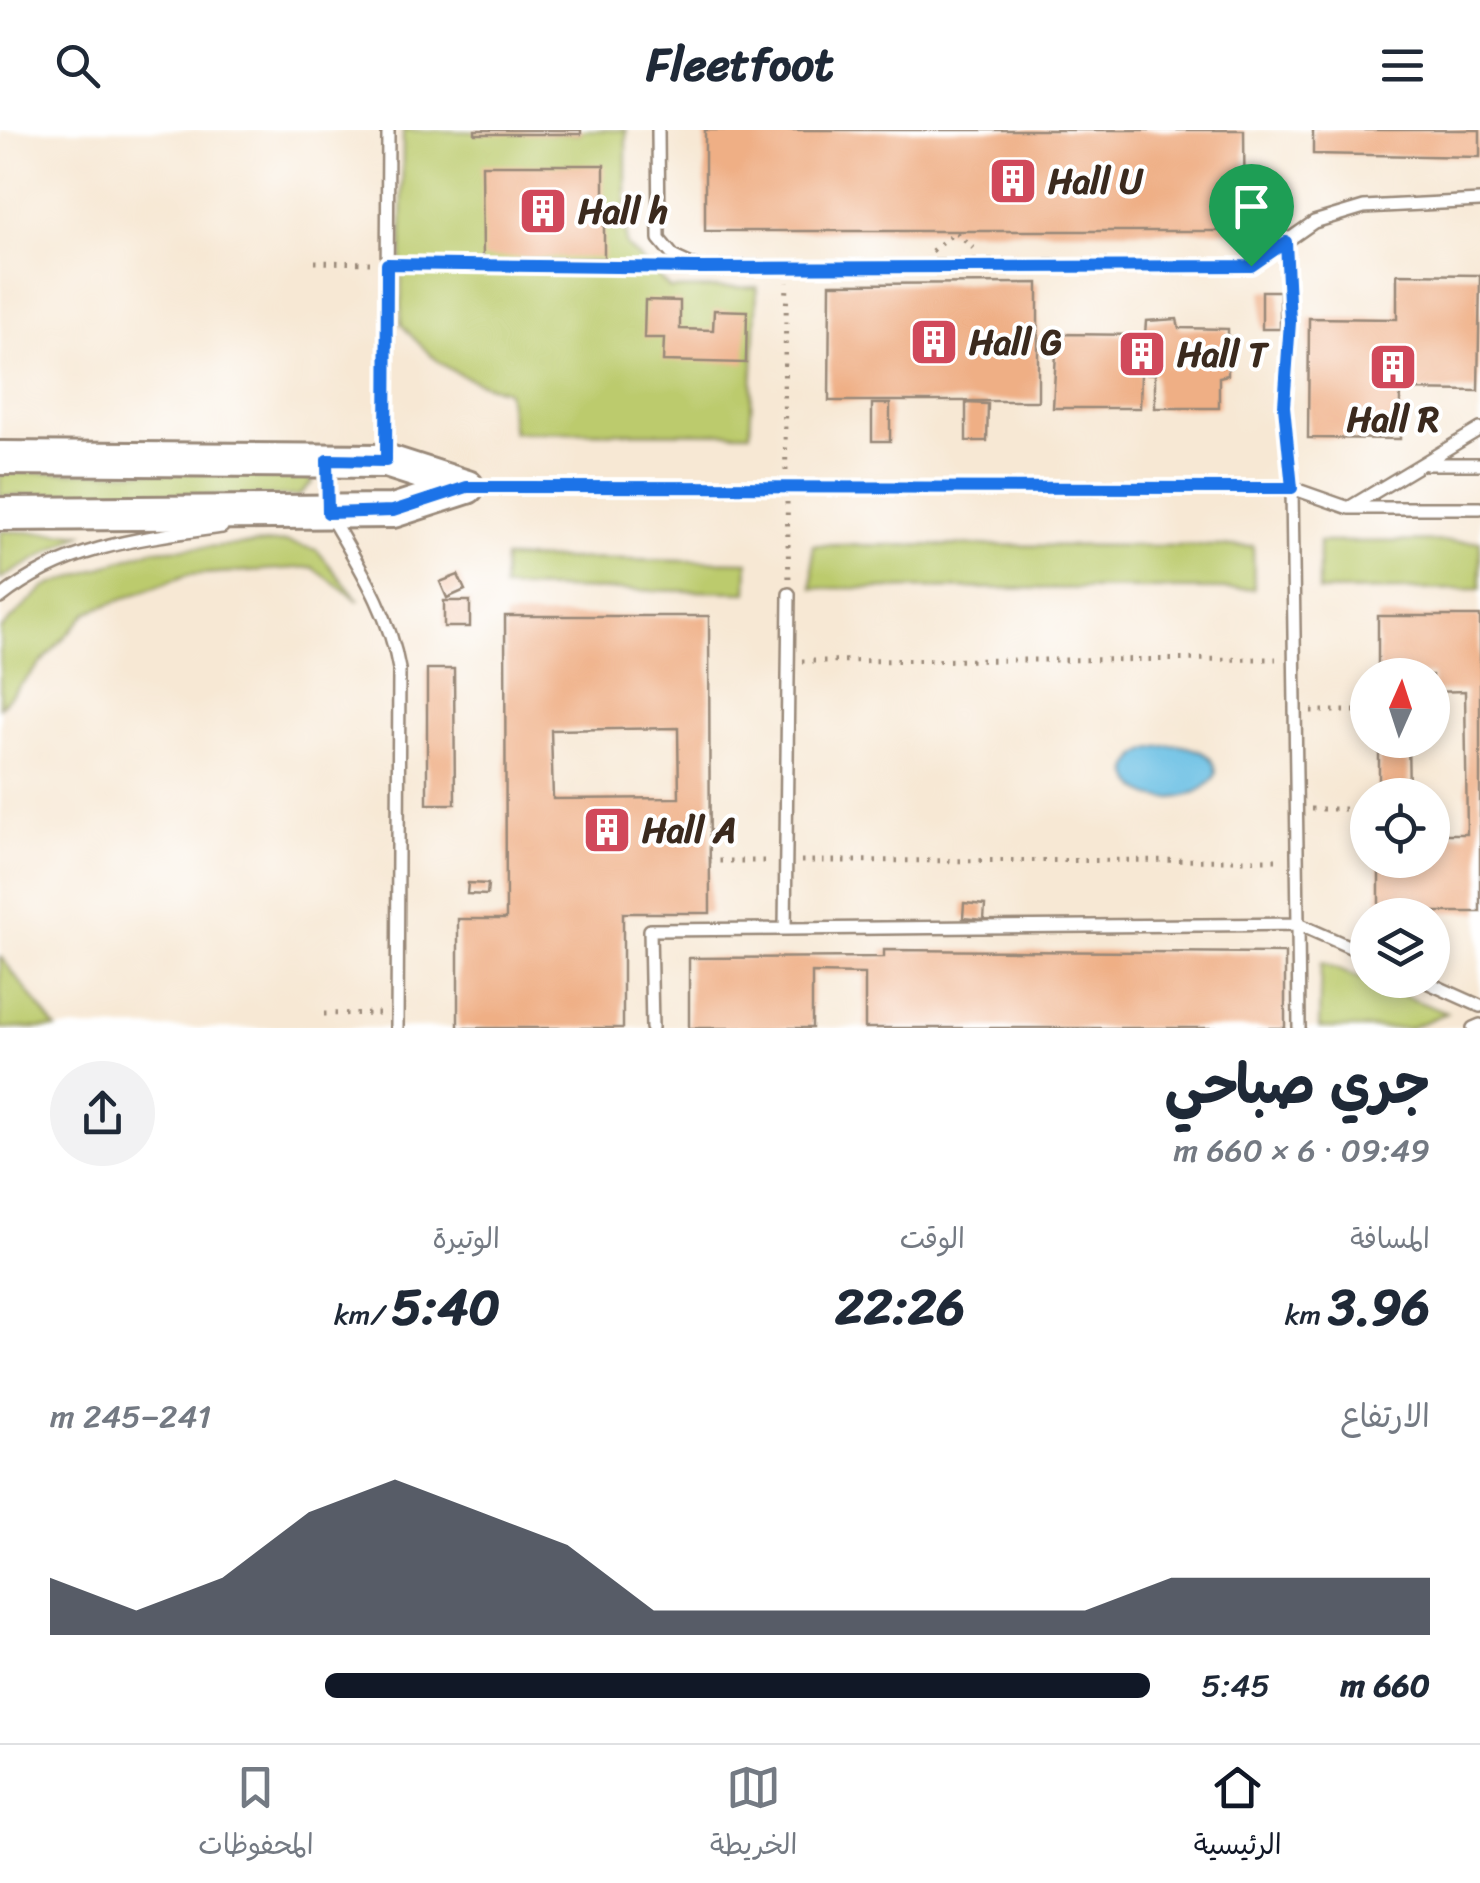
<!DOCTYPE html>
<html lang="ar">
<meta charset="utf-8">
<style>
body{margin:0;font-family:Sriracha,"Playpen Sans Arabic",sans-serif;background:#f2f2f3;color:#1f2937;direction:rtl;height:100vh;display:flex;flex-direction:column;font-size:38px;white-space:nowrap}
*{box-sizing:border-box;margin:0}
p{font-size:32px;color:#747a83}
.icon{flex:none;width:55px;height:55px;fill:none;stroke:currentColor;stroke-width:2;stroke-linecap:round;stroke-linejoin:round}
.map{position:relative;height:898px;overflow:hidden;direction:ltr}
.side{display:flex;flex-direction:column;background:#fff;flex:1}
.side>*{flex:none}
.needle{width:65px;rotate:3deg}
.buttons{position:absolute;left:1350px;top:528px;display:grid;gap:20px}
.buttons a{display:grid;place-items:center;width:100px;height:100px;border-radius:50%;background:#fff;box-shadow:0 5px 15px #0003;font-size:50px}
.pin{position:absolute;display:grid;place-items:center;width:85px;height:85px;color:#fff;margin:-102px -42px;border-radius:50% 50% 50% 0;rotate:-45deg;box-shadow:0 0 10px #0007}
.pin .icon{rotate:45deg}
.round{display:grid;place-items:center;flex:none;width:105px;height:105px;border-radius:52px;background:#f2f2f3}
.head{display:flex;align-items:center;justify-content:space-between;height:170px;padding:0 50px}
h1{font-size:55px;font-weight:700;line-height:75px}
.stats{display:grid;grid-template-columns:repeat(3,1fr);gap:15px;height:170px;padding:10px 50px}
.stats div{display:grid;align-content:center}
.stats b{font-size:50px;font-weight:700}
.stats small{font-size:28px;font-weight:400}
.stats p{font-size:28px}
.chart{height:280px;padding:20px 50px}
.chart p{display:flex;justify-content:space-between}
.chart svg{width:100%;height:180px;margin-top:10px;fill:#111827;opacity:.7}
ul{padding:0 50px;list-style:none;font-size:32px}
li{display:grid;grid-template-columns:160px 120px 1fr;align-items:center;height:75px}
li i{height:25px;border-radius:12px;background:#111827}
header{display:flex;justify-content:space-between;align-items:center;height:130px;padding:0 50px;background:#fff;font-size:45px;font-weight:700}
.tabs{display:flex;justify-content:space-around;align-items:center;height:140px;border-top:2px solid #e0e1e3;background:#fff;font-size:28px;color:#747a83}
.tabs a{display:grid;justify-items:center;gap:5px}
.tabs .on{color:#111827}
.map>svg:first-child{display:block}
.green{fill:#bccb6d;stroke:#7c7a46;stroke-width:2.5}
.water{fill:#66bee3;stroke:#507480;stroke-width:2.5}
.building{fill:#efaf85;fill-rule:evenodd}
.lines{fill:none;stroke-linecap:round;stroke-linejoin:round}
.lane-casing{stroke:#998979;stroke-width:16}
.secondary-casing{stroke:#998979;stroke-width:38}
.path{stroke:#998979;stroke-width:5;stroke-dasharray:2.5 8;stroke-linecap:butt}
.lane{stroke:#fff;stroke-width:11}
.secondary{stroke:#fff;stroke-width:32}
.route-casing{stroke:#fff;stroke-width:20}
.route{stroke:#1a73e8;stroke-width:12}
.labels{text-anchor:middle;stroke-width:8;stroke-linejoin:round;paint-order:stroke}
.poi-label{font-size:35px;font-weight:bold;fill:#3b2a1e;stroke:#fff;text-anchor:start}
</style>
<header><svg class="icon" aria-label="menu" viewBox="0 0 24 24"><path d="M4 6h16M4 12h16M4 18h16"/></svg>Fleetfoot<svg class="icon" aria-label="search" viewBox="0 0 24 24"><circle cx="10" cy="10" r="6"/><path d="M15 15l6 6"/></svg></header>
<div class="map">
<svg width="1480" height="898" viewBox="0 0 1480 898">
<rect width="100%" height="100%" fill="#fff"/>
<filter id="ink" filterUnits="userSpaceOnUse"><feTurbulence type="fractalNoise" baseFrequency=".01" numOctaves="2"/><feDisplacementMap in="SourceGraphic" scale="20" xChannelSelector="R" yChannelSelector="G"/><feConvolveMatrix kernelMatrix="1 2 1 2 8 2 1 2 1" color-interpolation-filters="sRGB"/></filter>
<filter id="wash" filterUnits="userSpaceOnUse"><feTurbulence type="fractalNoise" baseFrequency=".0048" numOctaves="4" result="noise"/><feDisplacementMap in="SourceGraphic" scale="40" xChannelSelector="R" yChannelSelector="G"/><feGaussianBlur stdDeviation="2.25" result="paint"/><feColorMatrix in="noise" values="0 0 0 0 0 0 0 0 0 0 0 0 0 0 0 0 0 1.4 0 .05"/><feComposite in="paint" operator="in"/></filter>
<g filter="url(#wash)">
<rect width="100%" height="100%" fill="#f7e8d4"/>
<!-- green -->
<path class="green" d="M403,0L580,4L581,0H626V115L670,159L757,157L750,303L513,302L507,261C454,247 437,235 401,194Z
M295,340L313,352L298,366H0V343Z
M0,401L82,404L0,449Z
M1480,411V459L1319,461V412Z
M286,412L317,420L359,471L312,437L187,445L88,482L0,577V500L45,457L152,420Z
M813,415L1253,416L1254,459L813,458Z
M504,428L748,432L747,462L503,458Z
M0,825V826L56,898H0Z
M1321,833L1447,883L1409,898H1319Z"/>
<!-- water -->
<path class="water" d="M1177,615C1195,618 1215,623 1216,644C1201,674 1134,680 1129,640C1136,618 1157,616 1177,615Z"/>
<g id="blocks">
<!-- building -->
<path class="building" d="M475,0H581V4H475Z
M705,0H1244L1245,101H705Z
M1313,0H1480V27L1313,24Z
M482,35H604V128H483Z
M1397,144L1480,145L1478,261L1400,260V309L1308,308L1309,188L1397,189Z
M1038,153V271H829L830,154Z
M1262,161H1280V199H1262Z
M645,170L680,171V199L713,200L714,180L747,181L746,233L663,231L664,208H644Z
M1177,189L1179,198L1228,199V245L1219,247V278H1155V244L1141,243L1140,278H1053L1057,204L1145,205L1146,191Z
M966,273L988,274L987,311H966Z
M872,274H890V311H872Z
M458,445L465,460L447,468L440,452Z
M444,471H470V497H444Z
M505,486H709L710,783H623V898H458V789H506ZM678,598L679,668L553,669L551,600Z
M1378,486H1480V782H1379V730H1432V704H1467L1465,561L1432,562V545H1378Z
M427,539H454L455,674H427Z
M1379,610H1408L1409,665H1379Z
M468,753L488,754L487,765L467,764Z
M964,773L985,775L984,790L963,788Z
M884,820L1285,823V898H865V844L812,843V898H689V828L884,827Z"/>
</g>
</g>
<g filter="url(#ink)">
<use href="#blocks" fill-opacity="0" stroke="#998979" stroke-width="2.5"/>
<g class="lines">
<!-- lane casing -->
<g class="lane-casing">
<path id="lane" d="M658,0L659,109L674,127L696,137L1251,136L1314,92L1364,77L1480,71
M386,327L388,0
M1427,334H1480
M471,357L1292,358L1349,378H1480
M1292,358L1298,794L1368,825
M1350,377L1480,299
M329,384C358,435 389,481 399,539L397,898
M789,464L785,799L1298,794L1299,898
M0,468C65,416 142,408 222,397
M1422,850L1480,876
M652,898L650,800L785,799
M1473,898L1480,895"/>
</g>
<!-- secondary casing -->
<g class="secondary-casing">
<path id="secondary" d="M0,328L386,331L467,357
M0,384L393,381L467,357"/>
</g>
<!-- path -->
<path class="path" d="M932,121L955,102L973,118
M315,132L372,133
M1287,132L1290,191L1284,276L1290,340
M403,134L662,137
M786,341L784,262L787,152
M787,372L789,451
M802,531L1276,529
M1311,581H1368
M1311,679H1368
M709,731H770
M801,731L1280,730
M324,884L381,883"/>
<!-- lane -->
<use href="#lane" class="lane"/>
<!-- secondary -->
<use href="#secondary" class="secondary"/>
</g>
</g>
<g class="lines" filter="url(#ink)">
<!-- route casing -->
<g class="route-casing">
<path id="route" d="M1286,112L1290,192L1284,276L1292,358L467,357L393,381L328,383L327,330L386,331L387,134L696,138L1251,136Z"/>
</g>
<!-- route -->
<use href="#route" class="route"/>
</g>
<!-- icons -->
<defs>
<g id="building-square" transform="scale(2.5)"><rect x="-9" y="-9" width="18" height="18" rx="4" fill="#d1495b" stroke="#fff"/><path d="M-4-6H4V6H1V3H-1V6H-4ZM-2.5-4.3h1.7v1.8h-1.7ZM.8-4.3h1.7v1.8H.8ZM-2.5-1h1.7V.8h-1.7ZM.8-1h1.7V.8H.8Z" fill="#fff"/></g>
</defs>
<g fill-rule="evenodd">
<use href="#building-square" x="1013" y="51"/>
<use href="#building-square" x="543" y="81"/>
<use href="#building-square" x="934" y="212"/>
<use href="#building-square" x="1142" y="224"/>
<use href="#building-square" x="1393" y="237"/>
<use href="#building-square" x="607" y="700"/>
</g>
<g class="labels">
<!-- poi labels -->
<g class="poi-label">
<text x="1048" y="63">Hall U</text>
<text x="578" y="93">Hall h</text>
<text x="969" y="224">Hall G</text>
<text x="1177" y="236">Hall T</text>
<text x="1393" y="301" text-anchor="middle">Hall R</text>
<text x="642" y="712">Hall A</text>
</g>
</g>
</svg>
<div class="buttons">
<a><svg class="needle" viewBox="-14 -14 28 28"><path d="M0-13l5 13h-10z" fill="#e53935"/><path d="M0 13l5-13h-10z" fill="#747a83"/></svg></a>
<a><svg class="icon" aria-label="locate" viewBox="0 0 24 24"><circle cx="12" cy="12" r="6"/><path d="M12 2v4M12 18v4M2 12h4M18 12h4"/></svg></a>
<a><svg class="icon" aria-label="layers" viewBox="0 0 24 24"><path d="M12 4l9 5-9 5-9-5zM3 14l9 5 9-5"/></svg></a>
</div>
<div class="pin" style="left:1251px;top:136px;background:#1e9e55"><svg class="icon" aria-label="arrive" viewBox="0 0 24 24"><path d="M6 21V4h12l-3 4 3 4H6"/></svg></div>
</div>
<section class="side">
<div class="head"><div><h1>جري صباحي</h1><p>09:49 · 6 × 660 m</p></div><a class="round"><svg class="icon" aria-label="share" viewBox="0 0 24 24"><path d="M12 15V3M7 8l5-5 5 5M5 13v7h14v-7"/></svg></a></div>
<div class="stats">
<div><p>المسافة</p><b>3.96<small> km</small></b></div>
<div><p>الوقت</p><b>22:26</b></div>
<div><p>الوتيرة</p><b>5:40<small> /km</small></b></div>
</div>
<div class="chart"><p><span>الارتفاع</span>241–245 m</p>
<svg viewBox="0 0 160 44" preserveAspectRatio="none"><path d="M0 44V30L10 38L20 30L30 14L40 6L50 14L60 22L70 38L80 38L90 38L100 38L110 38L120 38L130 30L140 30L150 30L160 30V44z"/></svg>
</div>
<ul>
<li><b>660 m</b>5:45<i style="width:75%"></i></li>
</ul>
</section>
<nav class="tabs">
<a class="on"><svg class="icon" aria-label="home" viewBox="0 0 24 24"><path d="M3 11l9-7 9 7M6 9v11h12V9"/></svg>الرئيسية</a>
<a><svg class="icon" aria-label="map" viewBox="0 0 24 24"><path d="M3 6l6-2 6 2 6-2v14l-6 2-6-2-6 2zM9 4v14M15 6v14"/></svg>الخريطة</a>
<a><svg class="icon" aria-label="saved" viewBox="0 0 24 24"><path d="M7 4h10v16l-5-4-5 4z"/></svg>المحفوظات</a>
</nav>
